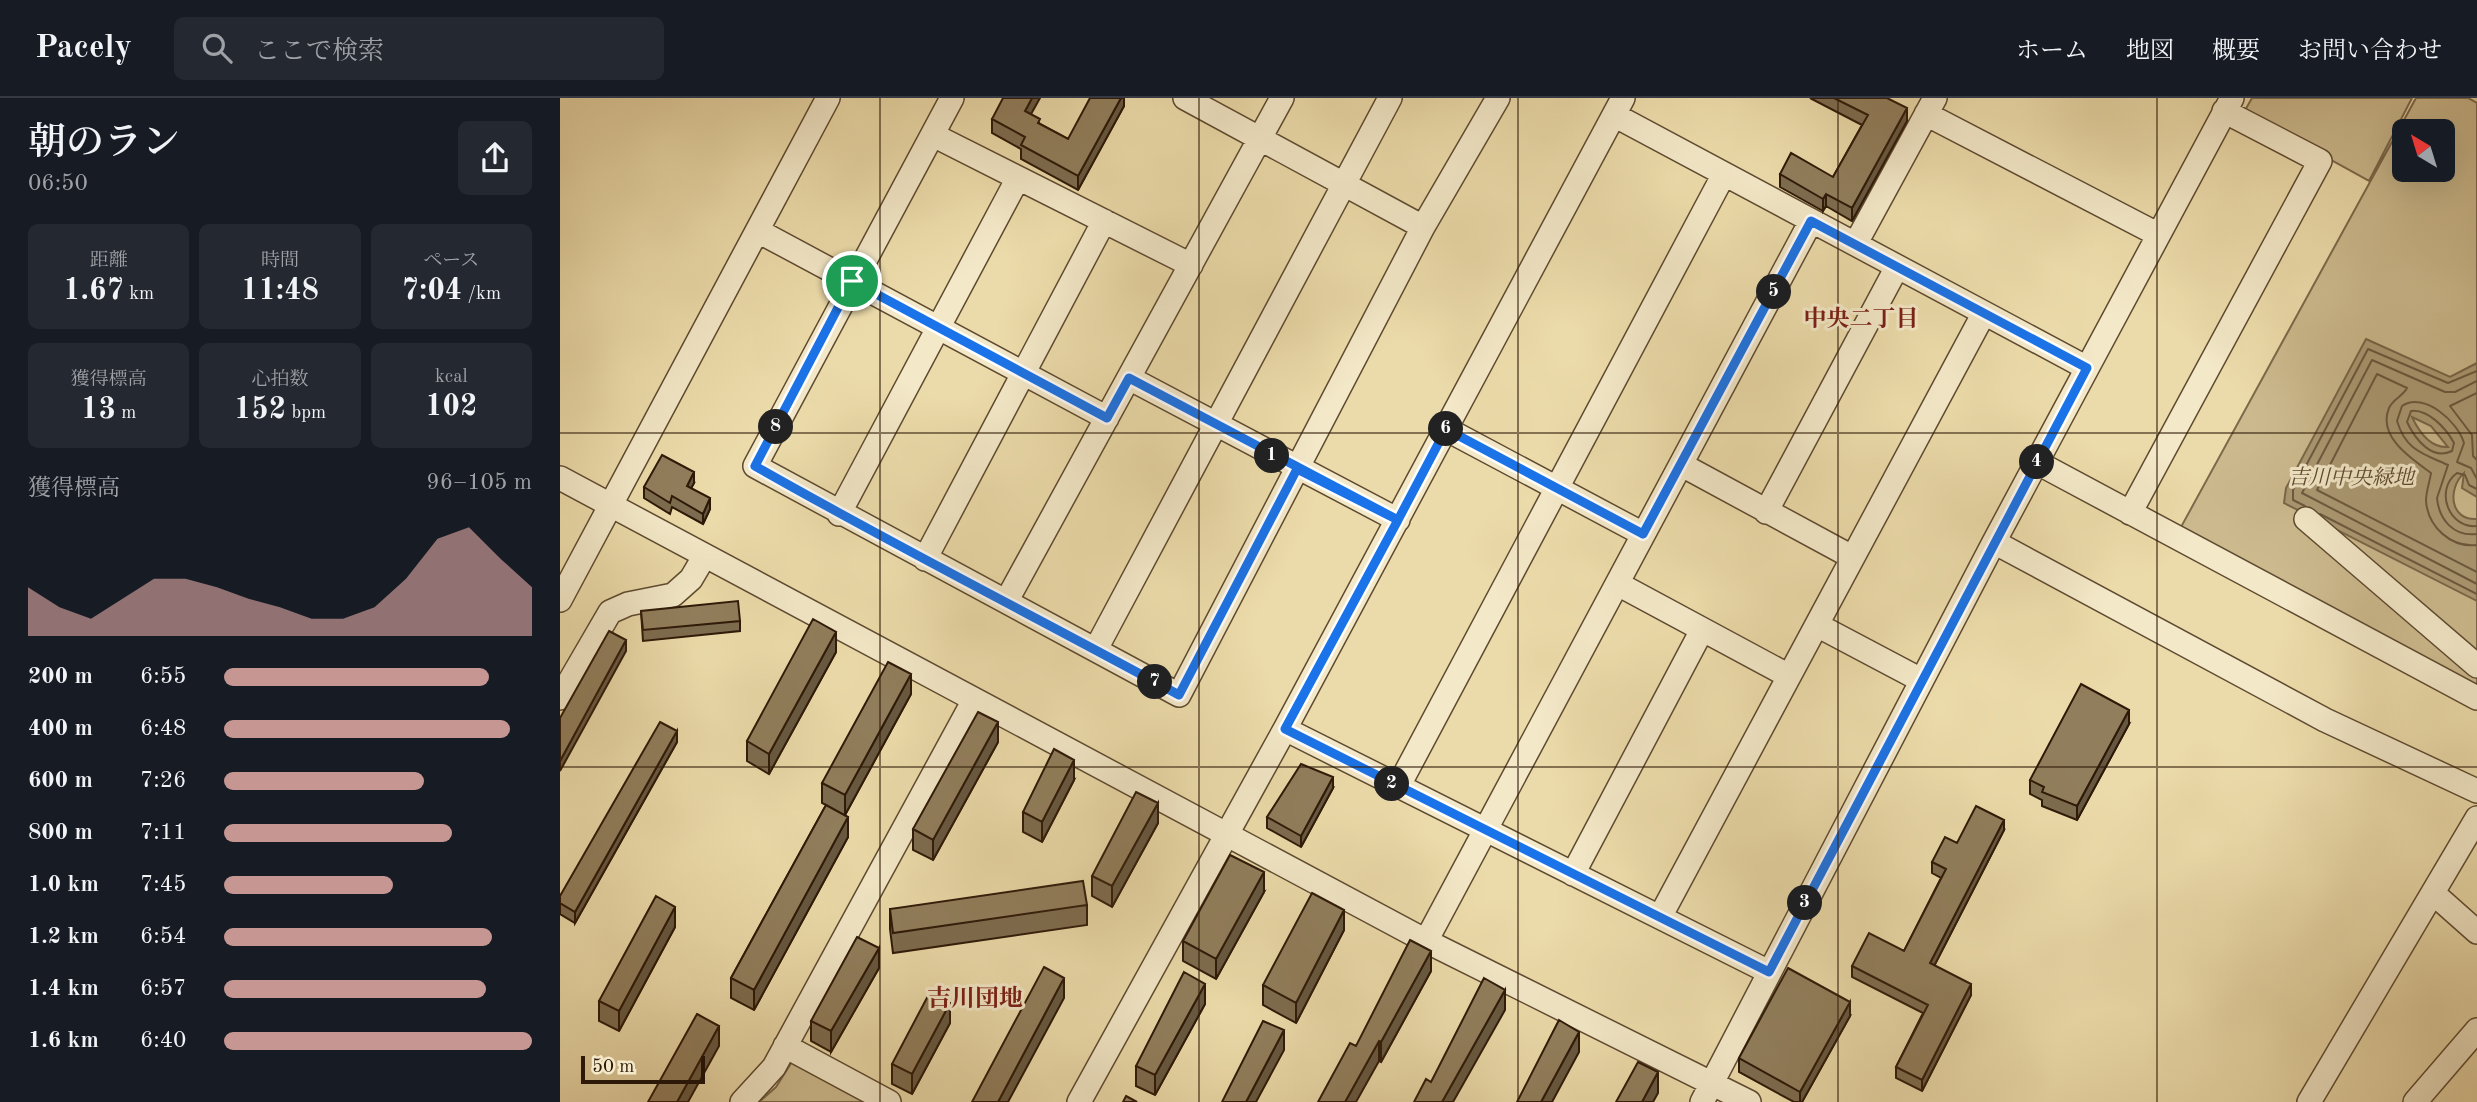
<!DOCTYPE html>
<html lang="ja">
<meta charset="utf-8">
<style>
body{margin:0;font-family:"Old Standard TT","Noto Serif JP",serif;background:#242831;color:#f1f3f6;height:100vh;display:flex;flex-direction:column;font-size:26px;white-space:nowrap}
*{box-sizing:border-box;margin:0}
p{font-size:23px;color:#9ea1a6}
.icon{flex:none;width:38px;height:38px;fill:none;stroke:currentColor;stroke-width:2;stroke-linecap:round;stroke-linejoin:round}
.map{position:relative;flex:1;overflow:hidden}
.side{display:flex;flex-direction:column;background:#171b24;width:560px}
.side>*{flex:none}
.needle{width:46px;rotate:322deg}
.controls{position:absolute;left:1832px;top:21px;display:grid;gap:14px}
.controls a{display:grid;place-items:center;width:63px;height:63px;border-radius:10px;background:#171b24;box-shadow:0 7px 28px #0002;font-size:35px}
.scale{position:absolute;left:21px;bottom:18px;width:124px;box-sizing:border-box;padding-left:7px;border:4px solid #2e1908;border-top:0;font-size:19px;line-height:24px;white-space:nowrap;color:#2e1908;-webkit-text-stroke:5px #f3e8c8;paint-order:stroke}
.pin{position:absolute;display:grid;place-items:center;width:60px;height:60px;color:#fff;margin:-30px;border:4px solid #fff;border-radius:50%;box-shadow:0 2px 7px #0007}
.km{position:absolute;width:35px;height:35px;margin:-18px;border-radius:50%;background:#222;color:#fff;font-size:19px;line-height:35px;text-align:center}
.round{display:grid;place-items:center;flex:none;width:74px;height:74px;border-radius:10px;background:#242831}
.overview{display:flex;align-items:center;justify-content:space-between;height:119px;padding:0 28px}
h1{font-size:38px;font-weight:600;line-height:52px}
.figures{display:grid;grid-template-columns:repeat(3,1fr);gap:10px;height:119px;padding:7px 28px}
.figures div{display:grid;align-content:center;border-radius:10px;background:#242831;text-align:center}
.figures b{font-size:30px;font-weight:600}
.figures small{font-size:19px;font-weight:400}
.figures p{font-size:19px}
.chart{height:196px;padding:14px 28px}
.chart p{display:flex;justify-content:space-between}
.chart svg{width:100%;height:126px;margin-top:7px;fill:#c59692;opacity:.7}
ul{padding:0 28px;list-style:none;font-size:23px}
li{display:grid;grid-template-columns:112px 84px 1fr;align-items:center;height:52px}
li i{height:18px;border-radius:9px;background:#c59692}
header{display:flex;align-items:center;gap:42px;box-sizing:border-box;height:98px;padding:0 35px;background:#171b24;border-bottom:2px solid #363941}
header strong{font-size:33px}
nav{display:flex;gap:38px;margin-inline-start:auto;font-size:24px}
.search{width:490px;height:63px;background:#242831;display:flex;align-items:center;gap:18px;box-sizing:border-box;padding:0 24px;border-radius:10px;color:#9ea1a6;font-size:26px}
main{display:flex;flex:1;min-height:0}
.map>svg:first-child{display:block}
.green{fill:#ccba8e;stroke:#7d6a4b;stroke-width:2;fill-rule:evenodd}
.water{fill:#ab9973;stroke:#796648;stroke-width:2;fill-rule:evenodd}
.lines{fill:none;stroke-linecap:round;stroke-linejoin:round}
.shore{stroke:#6c593e;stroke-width:2}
.minor-casing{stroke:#5e4a30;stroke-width:26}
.minor{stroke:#f3e8c8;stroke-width:23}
.wall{fill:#7d6c4f;stroke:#2e1908;stroke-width:2}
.shaded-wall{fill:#665840;stroke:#2e1908;stroke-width:2}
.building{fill:#917e5c;stroke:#2e1908;stroke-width:2}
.route-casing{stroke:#fff;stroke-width:14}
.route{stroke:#1a73e8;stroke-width:9}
.grid{fill:none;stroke:#2e1908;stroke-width:2;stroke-opacity:0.55}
.labels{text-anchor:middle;stroke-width:6;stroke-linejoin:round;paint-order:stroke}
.park-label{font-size:21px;font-style:italic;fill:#5d4930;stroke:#f3e8c8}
.neighbourhood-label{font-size:23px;font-weight:bold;fill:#7a1f14;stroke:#f3e8c8}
.quarter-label{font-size:24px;font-weight:bold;fill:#7a1f14;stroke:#f3e8c8}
</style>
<header>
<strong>Pacely</strong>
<div class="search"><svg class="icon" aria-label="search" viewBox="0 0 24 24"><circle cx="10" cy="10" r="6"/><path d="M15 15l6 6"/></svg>ここで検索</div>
<nav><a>ホーム</a><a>地図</a><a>概要</a><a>お問い合わせ</a></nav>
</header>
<main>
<section class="side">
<div class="overview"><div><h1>朝のラン</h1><p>06:50</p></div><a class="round"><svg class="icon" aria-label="share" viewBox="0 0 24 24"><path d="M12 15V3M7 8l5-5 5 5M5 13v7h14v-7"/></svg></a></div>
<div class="figures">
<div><p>距離</p><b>1.67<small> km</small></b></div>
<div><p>時間</p><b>11:48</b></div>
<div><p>ペース</p><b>7:04<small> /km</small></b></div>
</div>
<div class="figures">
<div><p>獲得標高</p><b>13<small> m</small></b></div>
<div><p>心拍数</p><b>152<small> bpm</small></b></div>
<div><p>kcal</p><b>102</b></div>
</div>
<div class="chart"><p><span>獲得標高</span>96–105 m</p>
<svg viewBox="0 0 160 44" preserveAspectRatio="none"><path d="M0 44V27L10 34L20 38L30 31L40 24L50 24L60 27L70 31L80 34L90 38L100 38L110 34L120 24L130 10L140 6L150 17L160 27V44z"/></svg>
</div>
<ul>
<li><b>200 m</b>6:55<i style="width:86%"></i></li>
<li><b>400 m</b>6:48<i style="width:93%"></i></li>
<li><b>600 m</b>7:26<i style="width:65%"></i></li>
<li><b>800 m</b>7:11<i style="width:74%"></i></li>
<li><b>1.0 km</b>7:45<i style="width:55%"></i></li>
<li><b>1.2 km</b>6:54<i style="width:87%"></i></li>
<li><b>1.4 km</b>6:57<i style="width:85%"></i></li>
<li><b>1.6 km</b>6:40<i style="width:100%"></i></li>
</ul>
</section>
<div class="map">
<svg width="1917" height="1004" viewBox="0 0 1917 1004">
<rect width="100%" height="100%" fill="#ecdbaa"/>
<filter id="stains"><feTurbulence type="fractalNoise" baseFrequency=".00286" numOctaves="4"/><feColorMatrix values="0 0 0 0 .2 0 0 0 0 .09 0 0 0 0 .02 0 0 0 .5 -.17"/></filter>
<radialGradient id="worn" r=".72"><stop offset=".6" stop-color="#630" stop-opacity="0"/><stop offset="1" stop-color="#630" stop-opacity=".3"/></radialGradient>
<!-- green -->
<path class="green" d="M1692,0H1852L1809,83L1684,14Z
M1856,0H1908L1917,5V590L1621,429ZM1844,33H1883V72H1844Z
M235,959L318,1004H199L216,989Z"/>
<!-- water -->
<path class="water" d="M1806,241L1890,279L1917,265V399L1902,390L1904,375C1887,391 1890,423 1917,421V503L1724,405L1726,390ZM1852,319L1871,328L1888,349C1870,350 1859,334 1852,319Z"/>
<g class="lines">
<!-- shore -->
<path class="shore" d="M1917,283L1895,294H1885L1812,262L1742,395L1917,486
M1917,295L1890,308L1912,337L1913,358L1917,362
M1851,313C1868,311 1886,330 1894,345L1892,353C1872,363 1855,341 1847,324Z
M1917,381L1911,370L1897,364L1904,345C1898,324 1864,293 1842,308L1837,323C1846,353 1864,356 1888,367L1877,400C1879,422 1894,439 1917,436
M1917,391L1909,387L1905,377L1897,375C1874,392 1889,431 1917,428
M1745,408L1733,402V392L1808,251L1888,285L1917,273
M1760,416L1917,496
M1917,447C1891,450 1868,429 1866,403C1866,393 1870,383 1871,375C1852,361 1817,339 1829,310C1833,301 1843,298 1847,290L1817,276L1757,392L1917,474"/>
<!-- minor casing -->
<g class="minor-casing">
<path id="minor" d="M392,0L195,368L619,597L863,129L938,0
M625,0L863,129
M1366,16L1597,136
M1054,17L1527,270
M373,37L631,167
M198,133L547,320
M1296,145L1375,0
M569,280L838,422
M886,331L1083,436
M1476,364L1917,600
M1122,367L1292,459
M0,380L866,843L1189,1004
M1206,414L1337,169
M1570,415L1760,63L1664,13
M279,416L458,80
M1746,421L1917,568
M1434,444L1765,622L1917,693
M365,461L544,123
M1058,486L1229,578
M0,502L268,0
M447,502L722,0
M1257,527L1361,582
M536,551L830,0
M0,600L50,514L68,506L113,497L131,481L144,459
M725,631L1209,874
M838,689L1164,76
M1013,776L1142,532
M1873,795L1917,834
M1100,819L1424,215
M866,843L1251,123
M225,948L329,1004
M182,1004L214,969L414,602
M519,1004L725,631L1063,0
M1142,1004L1434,444L1672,0
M1749,1004L1917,720
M1855,1004L1917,932"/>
</g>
<!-- minor -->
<use href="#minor" class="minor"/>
</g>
<!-- wall -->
<path class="wall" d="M564,0V8L518,92L461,61V51L432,35V21L471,16L480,26L508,41Z
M1250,0H1327L1347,23L1292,123L1266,108L1263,113L1220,89V76L1273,79L1302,27Z
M134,385L131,390L150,411L143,426L112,409L110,416L84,400V389Z
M81,513L180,523V533L83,543Z
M276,554L209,676L187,663V643Z
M351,596L285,717L288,739L194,912L171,900V880L266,707L262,705V685Z
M1569,626L1517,722L1482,708V702L1470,696V682Z
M117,644L15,825L0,816V798Z
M438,644L373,762L353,752V731Z
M514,682L482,744L463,734V714Z
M773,690L741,749L707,730V719Z
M598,725L552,809L532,798V778Z
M1444,732L1374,868L1411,897L1362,993L1336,980V969L1363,915L1292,879V868L1344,853L1381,780L1372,775V764L1397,745Z
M704,794L656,881L623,863V843Z
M527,807V827L333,855L330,831V811Z
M115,829L59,933L39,923V903Z
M784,832L736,925L703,907V887Z
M319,870L271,954L251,943V923Z
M871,873L821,964L796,948Z
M645,906L595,997L576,988V968Z
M1290,918L1242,1004H1234L1179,974V960Z
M390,925L352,996L332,986V966Z"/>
<!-- shaded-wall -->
<path class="shaded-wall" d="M472,0H480L465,27V13Z
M561,0H564V8L518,92V78Z
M1347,10V23L1292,123V110Z
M1266,96V108L1263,113V101Z
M134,374V385L127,398V388Z
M150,400V411L143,426V416Z
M276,534V554L209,676V656Z
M66,542V553L0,673V663Z
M351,576V596L285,717V697Z
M1569,612V626L1517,722V708Z
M438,624V644L373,762V742Z
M117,633V644L15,825V814Z
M514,662V682L482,744V724Z
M773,679V690L741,749V738Z
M598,705V725L552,809V788Z
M288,719V739L194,912V892Z
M1444,722V732L1370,876V865Z
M704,774V794L656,881V861Z
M115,809V829L59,933V913Z
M784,812V832L736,925V905Z
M319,850V870L271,954V933Z
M871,853V873L821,964V944Z
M504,880V900L448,1004H438Z
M645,886V906L595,997V977Z
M1411,886V897L1362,993V982Z
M945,892V912L893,1004H882Z
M1290,904V918L1242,1004H1240V994Z
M390,905V925L352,996V976Z
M159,928V948L128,1004H117Z
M724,932V952L696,1004H686Z
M1019,934V954L992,1004H981Z
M819,943V963L796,1004H785Z
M1098,974V995L1093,1004H1082Z"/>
<!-- building -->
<path class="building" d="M443,0H472L465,13L480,21L478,25L508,41L530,0H561L518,78L461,47L465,39L432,21Z
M1274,0H1327L1347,10L1292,110L1266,96L1263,101L1220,76L1231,55L1273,79L1308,17Z
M102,357L134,374L127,388L150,400L143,416L112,398L110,405L84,389Z
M178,503L180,523L83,532L81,513Z
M253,521L276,534L209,656L187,643Z
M49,533L66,542L0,663V620Z
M328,564L351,576L285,697L262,685Z
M1521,586L1569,612L1517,708L1482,694L1484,689L1470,682Z
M418,614L438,624L373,742L353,731Z
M100,624L117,633L15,814L0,805V798Z
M494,651L514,662L482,724L463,714Z
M741,666L773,679L741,738L707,719Z
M576,694L598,705L552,788L532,778Z
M266,707L288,719L194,892L171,880Z
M1416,708L1444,722L1370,865L1411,886L1362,982L1336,969L1368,907L1292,868L1309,835L1344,853L1386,771L1372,764L1385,739L1397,745Z
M670,757L704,774L656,861L623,843Z
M523,783L527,807L333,835L330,811Z
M752,795L784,812L736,905L703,887Z
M96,798L115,809L59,913L39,903Z
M297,839L319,850L271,933L251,923Z
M850,842L871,853L821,944L819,943L785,1004H758L790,945L796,948Z
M484,869L504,880L438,1004H412Z
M1228,870L1290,904L1240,994L1179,960Z
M624,874L645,886L595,977L576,968Z
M924,880L945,892L882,1004H854L866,981L871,984Z
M370,894L390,905L352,976L332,966Z
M137,916L159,928L117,1004H88Z
M999,922L1019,934L981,1004H957Z
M703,923L724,932L686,1004H662Z
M1078,964L1098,974L1082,1004H1056Z
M566,998L577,1004H563Z"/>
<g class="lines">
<!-- route casing -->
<g class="route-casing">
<path id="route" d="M292,183L547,320L569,280L838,422L725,631L1209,874L1527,270L1251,123L1083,436L886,331L838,422L737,371L619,597C478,520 335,448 195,368L292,183"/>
</g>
<!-- route -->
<use href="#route" class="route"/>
</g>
<!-- grid -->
<path class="grid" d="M320,0V1004M639,0V1004M958,0V1004M1278,0V1004M1597,0V1004M0,335H1917M0,669H1917"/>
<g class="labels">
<!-- park labels -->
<g class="park-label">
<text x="1791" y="386">吉川中央緑地</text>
</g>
<!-- neighbourhood labels -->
<g class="neighbourhood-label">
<text x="1301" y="228">中央二丁目</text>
</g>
<!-- quarter labels -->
<g class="quarter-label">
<text x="415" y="908">吉川団地</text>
</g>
</g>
<rect width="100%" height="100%" filter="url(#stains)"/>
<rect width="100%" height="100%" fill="url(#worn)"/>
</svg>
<div class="controls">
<a><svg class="needle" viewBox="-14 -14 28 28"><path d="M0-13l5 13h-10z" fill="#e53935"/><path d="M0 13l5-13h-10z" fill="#9ea1a6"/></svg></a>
</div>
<div class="scale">50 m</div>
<div class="pin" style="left:292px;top:183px;background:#1e9e55"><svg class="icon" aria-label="arrive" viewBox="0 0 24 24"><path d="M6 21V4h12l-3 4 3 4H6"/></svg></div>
<b class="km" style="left:712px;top:358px">1</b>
<b class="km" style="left:832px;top:686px">2</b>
<b class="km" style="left:1245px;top:805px">3</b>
<b class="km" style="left:1477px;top:364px">4</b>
<b class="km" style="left:1214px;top:194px">5</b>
<b class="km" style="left:886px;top:331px">6</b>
<b class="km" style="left:595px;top:584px">7</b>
<b class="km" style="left:216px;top:329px">8</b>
</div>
</main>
